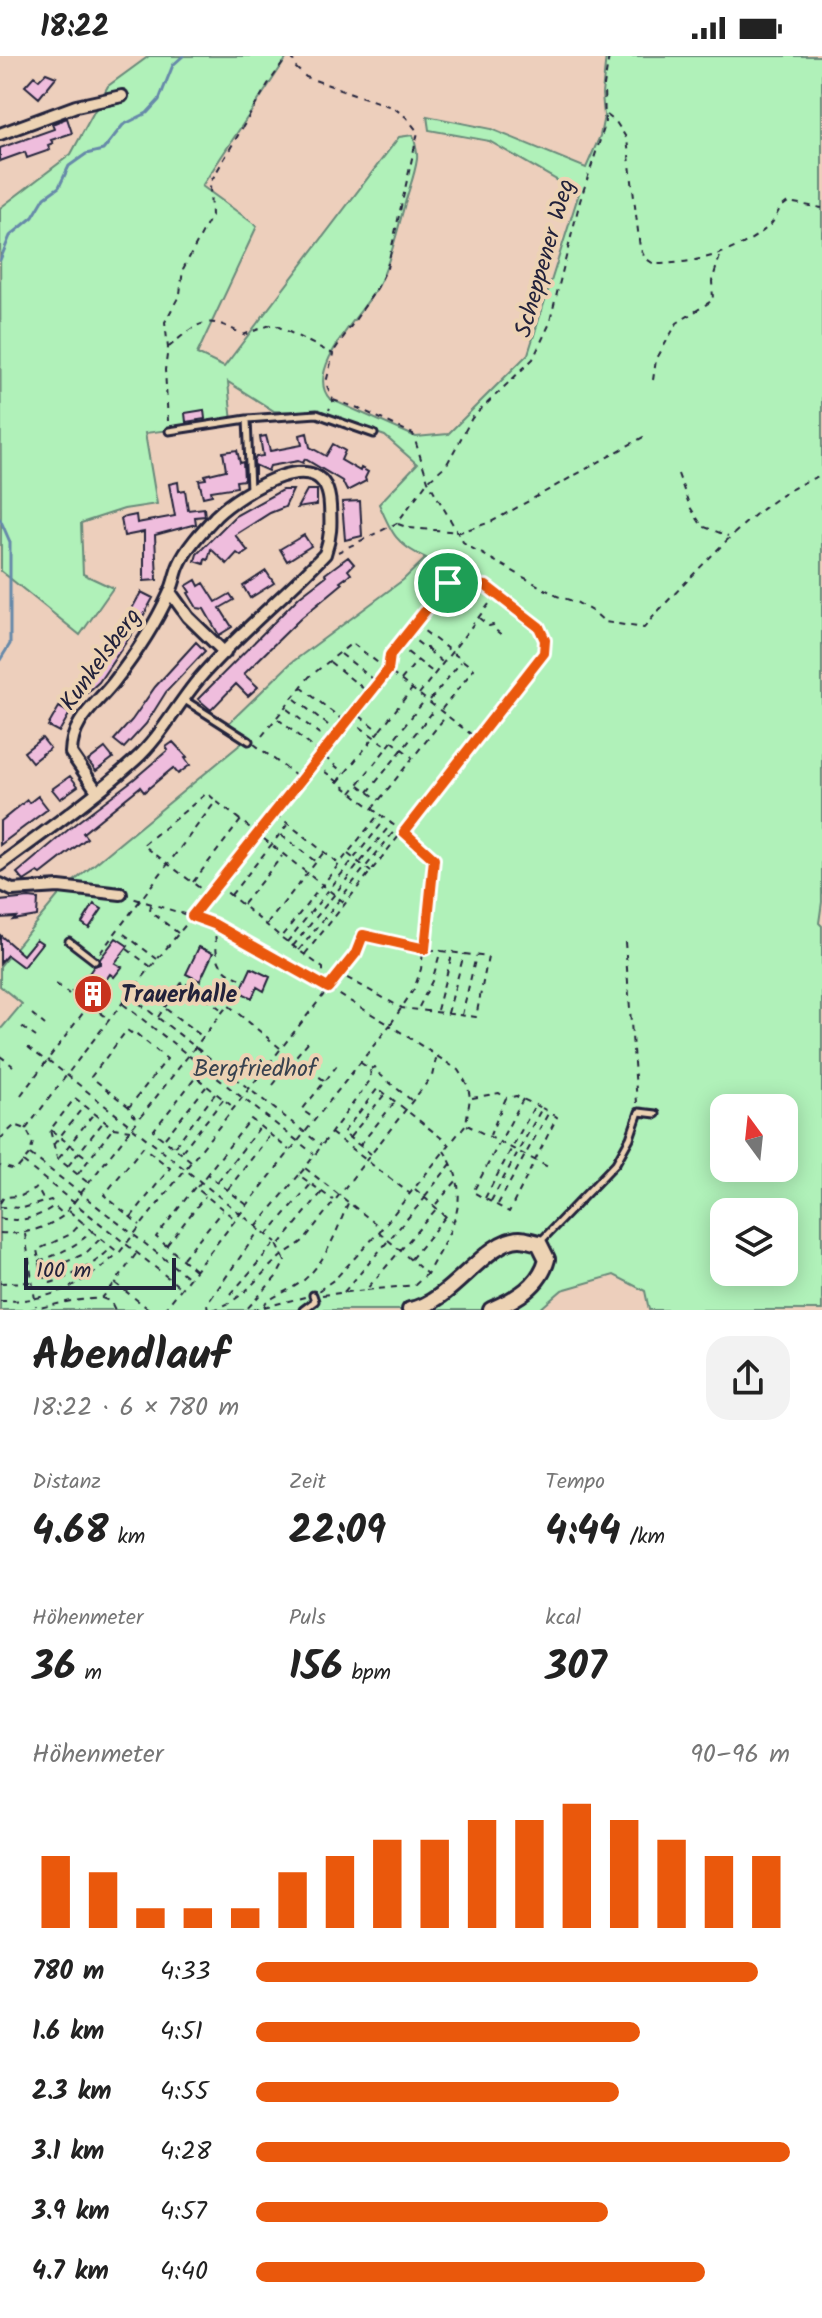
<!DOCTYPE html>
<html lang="de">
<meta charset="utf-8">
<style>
body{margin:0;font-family:Kalam,sans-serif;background:#f2f2f2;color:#222;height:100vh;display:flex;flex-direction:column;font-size:30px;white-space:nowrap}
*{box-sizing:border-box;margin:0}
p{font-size:26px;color:#767676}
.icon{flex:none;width:44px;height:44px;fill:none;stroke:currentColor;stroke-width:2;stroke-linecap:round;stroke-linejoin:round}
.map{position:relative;height:1254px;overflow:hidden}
.side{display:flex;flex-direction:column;background:#fff;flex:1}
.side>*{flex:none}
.needle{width:52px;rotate:345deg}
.controls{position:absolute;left:710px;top:1038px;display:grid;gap:16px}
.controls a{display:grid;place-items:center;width:88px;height:88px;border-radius:16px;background:#fff;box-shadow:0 4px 20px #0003;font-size:40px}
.scale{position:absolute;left:24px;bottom:20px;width:152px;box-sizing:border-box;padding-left:8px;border:4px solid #22223b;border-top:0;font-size:22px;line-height:28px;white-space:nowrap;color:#22223b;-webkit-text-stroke:6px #edd3b4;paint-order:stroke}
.pin{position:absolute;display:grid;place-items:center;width:68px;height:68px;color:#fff;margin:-34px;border:4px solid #fff;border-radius:50%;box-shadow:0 2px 8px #0007}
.round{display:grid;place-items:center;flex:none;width:84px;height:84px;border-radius:24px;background:#f2f2f2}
.summary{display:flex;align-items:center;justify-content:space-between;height:136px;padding:0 32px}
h1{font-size:44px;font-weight:700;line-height:60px}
.metrics{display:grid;grid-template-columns:repeat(3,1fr);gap:12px;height:136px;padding:8px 32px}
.metrics div{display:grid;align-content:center}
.metrics b{font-size:40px;font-weight:700}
.metrics small{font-size:22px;font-weight:400}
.metrics p{font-size:22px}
.chart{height:224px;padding:16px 32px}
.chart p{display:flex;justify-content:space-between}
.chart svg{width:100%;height:144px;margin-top:8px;stroke:#ea580c;stroke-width:6}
ul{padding:0 32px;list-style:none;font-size:26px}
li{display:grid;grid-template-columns:128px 96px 1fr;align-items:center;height:60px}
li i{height:20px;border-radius:10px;background:#ea580c}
.status{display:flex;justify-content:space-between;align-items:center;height:56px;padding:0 40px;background:#fff;direction:ltr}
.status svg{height:22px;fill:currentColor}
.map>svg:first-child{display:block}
.green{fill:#b0f1b9;stroke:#698a7a;stroke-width:2;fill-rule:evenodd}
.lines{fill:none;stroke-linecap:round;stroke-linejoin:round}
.stream{stroke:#6689a9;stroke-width:3}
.building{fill:#efbddd;stroke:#22223b;stroke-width:2}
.service-casing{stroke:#22223b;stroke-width:11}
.minor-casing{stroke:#22223b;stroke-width:16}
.secondary-casing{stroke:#22223b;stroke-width:20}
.path{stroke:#22223b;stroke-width:2;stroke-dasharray:6 6;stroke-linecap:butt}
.service{stroke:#edd3b4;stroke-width:5}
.minor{stroke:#edd3b4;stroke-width:10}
.secondary{stroke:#edd3b4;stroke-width:14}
.route-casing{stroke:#fff;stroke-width:16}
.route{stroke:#ea580c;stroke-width:10}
.labels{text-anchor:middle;stroke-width:8;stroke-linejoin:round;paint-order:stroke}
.street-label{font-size:24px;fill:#22223b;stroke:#edd3b4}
.poi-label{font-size:24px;font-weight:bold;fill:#22223b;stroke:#edd3b4;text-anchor:start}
.park-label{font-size:24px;fill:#37414e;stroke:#edd3b4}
</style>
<div class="status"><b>18:22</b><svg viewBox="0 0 49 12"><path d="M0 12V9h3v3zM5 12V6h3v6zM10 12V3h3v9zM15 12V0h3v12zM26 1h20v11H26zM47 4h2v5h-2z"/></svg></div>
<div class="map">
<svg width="822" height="1254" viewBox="0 0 822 1254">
<rect width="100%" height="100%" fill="#edcfbc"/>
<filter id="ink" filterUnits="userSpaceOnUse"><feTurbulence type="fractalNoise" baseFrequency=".0125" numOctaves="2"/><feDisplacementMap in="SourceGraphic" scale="16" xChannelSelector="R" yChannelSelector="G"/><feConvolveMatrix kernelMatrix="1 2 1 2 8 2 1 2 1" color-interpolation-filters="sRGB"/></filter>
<g filter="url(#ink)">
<!-- green -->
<path class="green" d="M149,0H288L202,130L257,170L197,298L224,311L399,81L413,79C415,87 418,96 417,103C415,119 408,135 404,151C397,176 391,203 380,227C367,253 302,314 330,343L416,381L448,378L528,298L579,137L489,85L429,74L427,60L491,73L586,112L600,80L604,60L602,38L606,0H822V846L819,867L822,870V1254H649L645,1235L614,1219L562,1234L539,1254H0V974L22,948L0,930V910L62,835L242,687L229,667L291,607L403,524L426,502C396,489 391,476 379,448L417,408L385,380L316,356L274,355L228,326L232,366L145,377L157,448L124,453L81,467L83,518L113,532L80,579L1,515L0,152L71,98L108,30ZM724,1052H784V1112H724ZM724,1156H784V1216H724Z"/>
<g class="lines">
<!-- stream -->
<path class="stream" d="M0,204L10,180L33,161L45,141L59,131L69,110L86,98L103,94L123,69L147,57L159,44L173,9L183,0
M0,463L10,486V588L0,604"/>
</g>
<!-- building -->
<path class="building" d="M46,17L56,21L39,42L25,30L34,20L39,24Z
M67,62L72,77L51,84L53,87L48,89L50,94L27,102L25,96L0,105V92L54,73L52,68Z
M204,354L205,363L186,366L185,357Z
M307,377L310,391L326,400L333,388L345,395L341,404L360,415L361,412L368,416L365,422L366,425L347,435L342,425L305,403L303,407L298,405L270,410L268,415L255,409V419L254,405L256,401L263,400L260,381L266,380L270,395L302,389L300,379Z
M237,394L240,407L243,406L244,424L236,425L237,431L211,435L212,439L203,441L199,424L206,423L205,419L226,414L223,396Z
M178,426L179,435L185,434L188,454L204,452L205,460L195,461L196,468L155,479L157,524L144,525V476L124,480L121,462L136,459L137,467L175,460L169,428Z
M282,434H293L285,451L270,457L235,479L248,495L241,500L237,497L227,508L211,493L208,504L205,503L204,508L195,505L197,498L235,460Z
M307,434H317V449L297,452Z
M360,445L362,480L345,484L342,446Z
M304,479L311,490L287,505L280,493Z
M348,501L354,508L348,514L351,518L340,526L342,528L301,562L244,618L258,631L248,640L236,628L211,654L198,643L300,540L326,520L325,518Z
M266,515L274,527L250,542L243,530Z
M196,524L199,530L204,527L216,546L230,538L234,544L220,552L232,571L219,579L204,553L197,552L188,537L190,536L186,530Z
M141,536L153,542L141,564L99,626L77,646L68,637L89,618L114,586Z
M196,586L205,595L166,636L146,668L124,692L114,684L132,664L155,631Z
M59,651L70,657L59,676L48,670Z
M42,682L50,692L32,706L24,696Z
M173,686L187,701L185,702L190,709L178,718L173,712L144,736L140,731L83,777L87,782L41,818L38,816L24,825L17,817L75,768L134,723L168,694L166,691Z
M105,692L113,702L96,715L88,705Z
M70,720L78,730L60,743L52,733Z
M38,740L48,753L0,789V766L27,744L29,747Z
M29,842L38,843L37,860L13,864L16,861L0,862V845Z
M94,848L102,853L89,872L82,867Z
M0,879L23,899L36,883L42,887L23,911L7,899L0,907Z
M116,882L128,890L115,907L122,911L114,921L110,918L99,934L110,942L101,953L77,935L94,910L100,908V903Z
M199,891L213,897L200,925L186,918Z
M251,912L270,921L264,935L257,931L252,942L240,936Z"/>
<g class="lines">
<!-- service casing -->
<g class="service-casing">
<path id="service" d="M169,375L247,363
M250,434L247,363L317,358L374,378
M183,643L249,685
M69,885L95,905
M539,1187L616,1107L630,1082L639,1056L656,1058
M303,1254L315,1245L313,1239"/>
</g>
<!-- minor casing -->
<g class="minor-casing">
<path id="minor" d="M0,78L76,50L122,40
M170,536L188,561L225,597
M0,809C46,775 93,742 135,704C162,680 179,645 203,618C241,575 286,539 325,498C331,481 331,468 330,450C327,381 240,437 216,460C203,474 186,492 179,509C175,518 174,529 169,538C155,569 135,599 114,626C95,650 72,664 71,697L97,735
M0,828L12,834L59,831L121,838"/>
</g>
<!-- secondary casing -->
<g class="secondary-casing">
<path id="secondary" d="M410,1254C450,1248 486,1183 520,1183C526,1183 533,1186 539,1187L547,1203C540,1230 516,1243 491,1254"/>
</g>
<!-- path -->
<path class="path" d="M292,0L295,11L306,21L394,52L406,61L418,76L387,212L377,232L332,298
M607,59L616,66L627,83L640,192L645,202L654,208C693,208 739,197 769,170C778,162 775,154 788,146L822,152
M169,291C198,266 207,257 243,279L273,268L333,298L326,327L333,344L329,354
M653,324L656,304L677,267L713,244L712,225L721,197
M333,344L358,352L413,378L428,425L463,486L470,491L557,540L576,546L595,557L605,566L644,572C657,555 671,542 686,526C724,487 769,437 822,419
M168,365L165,314L168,292L165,266L180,238L183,213L211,161L210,127L268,28L288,0
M678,418L690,451L702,470L728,480
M398,468L409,472L460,476L491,466L647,379
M338,496L397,467L428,425L447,408L472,362L533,303L549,269L580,145L605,69L604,30L609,0
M479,562L489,570L493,569L494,573L503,580
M415,568L474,613L441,654
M407,578L425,592
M398,589L434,617
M425,592H427L428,594H425Z
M428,594L442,606
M341,598L377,626
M330,606L369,637
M401,624L417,605
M301,631L345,666
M419,638L496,539
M295,643L337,676
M430,644L461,606
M287,653L330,686
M278,663L344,717
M350,664L387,690
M380,674L412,633
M262,680L309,621L352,587L476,682
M392,685L412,701
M254,688L300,723
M315,708L379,758
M338,726L379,675L356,657
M359,729L379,744
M368,736L435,653
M351,737L425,644
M372,753L446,660
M276,758L339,808
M281,779L316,806
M348,798L371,816
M193,826L241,764
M218,829L281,881L379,758L403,776
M209,839L143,789L207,737L216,745
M231,839L288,768
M243,848L282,800
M151,849L150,855L178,877
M214,868C219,900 210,910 243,924
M267,868L324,796
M124,878L157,903
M282,882L323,912V920L319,925
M287,886L384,765
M625,886L637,1047
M293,890L391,768
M127,893L151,911
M299,894L396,773
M100,897L216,745L345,847
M305,898L402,776
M56,928L69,938
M71,935L109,963
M130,940L321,1089
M123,948L314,1098
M419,951L432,925L441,894
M166,953L203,981
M437,954L453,895
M448,957L464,898
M32,958L45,969
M462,959L476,900
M158,961L183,925L222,954
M22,971L36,981
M308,986L292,1005L305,1015L307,1012L325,1025L302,1054L315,1063
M28,991L46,1005
M0,1000L13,1010
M48,1004L276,1186
M361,1007L370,1013L371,1023L305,1112L381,1172
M371,1013L375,1011L378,1017L411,1044
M326,1024L339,1007
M273,1029L292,1005L280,996
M21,1039L86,953
M472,1042L499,1037L506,1042L490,1079
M523,1043L473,1136L509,1156L557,1061L549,1056
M129,1051L91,1021L127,974L131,977L133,975L167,1003L129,1051L130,1056L138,1063
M467,1069L550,1112
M26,1073C85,994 146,915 210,840L388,614L390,599L445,530L452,526L486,530L544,578V597L404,776L434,803L421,913L414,933L390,969L318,926L200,861L184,858L132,842
M51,1074L87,1102
M331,1077L409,1137
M350,1081L384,1039
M165,1082L206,1031
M0,1083L15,1069L26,1073L33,1086L30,1098L16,1114L0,1110
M54,1088L84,1050
M360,1089L394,1047
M175,1090L215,1038
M182,1095L223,1044
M30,1098L189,1222
M371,1098L343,1077L378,1032L449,1088
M59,1102L94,1057
M191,1105L153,1075L196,1021L233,1051
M23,1106L181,1232
M68,1110L104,1065
M304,1113L299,1119L333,1144
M78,1118L113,1072
M218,1125L260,1071
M87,1126L57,1102L50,1074L75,1042L113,1072L130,1074
M197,1131L207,1118
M228,1133L270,1079
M415,1133L452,1166
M425,1140L451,1108
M485,1142L535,1049
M491,1145L542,1052L516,1040L506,1042
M0,1147L4,1141L21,1140L37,1132L43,1143
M436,1148L458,1123
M498,1148L549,1056L542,1052
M247,1149L207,1118L251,1063L289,1094
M0,1151L23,1152L51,1144L54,1149
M69,1155L82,1166L71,1178L37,1194L42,1217L86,1197L101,1182
M131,1161L170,1112L143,1091L104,1139L140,1169
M0,1162C21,1167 37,1162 54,1150L64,1159
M257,1170L299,1119
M92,1175L119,1197L340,918L356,897L363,879L425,893L488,901L476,961L402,952L340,918
M379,1176L427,1218C451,1174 475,1142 444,1095
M0,1177C24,1179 44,1173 63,1160L228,949L280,992
M25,1178L36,1250
M267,1179L311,1128
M280,1188L322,1136
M167,1189L205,1140
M136,1198L115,1227L150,1254
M183,1202L222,1155
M411,1203L446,1160
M39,1205C59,1198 77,1190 92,1175L83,1167
M195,1214L156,1181L195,1131L235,1163
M42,1218L50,1227C73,1220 95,1209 112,1191
M0,1227L31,1226
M367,1234L415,1229L427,1218
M344,1236L425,1142
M231,1238L276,1186L285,1205L277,1220L246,1254
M322,1239L366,1234L437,1152
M102,1242L111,1246L115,1254
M0,1245C47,1246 83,1230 117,1198
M264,1251L305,1241
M30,1254L71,1245L102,1242L115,1227
M164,1254L390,969L458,1014L468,1030L470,1042L466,1068L379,1176L335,1223L318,1235
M208,1254L207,1248L260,1173
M213,1254C245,1243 254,1224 278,1203C285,1196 295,1192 304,1184L432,1020L437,999
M253,1254L264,1251L266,1246C278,1238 293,1233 304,1224C327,1204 337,1174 348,1147"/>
<!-- service -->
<use href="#service" class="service"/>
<!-- minor -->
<use href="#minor" class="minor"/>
<!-- secondary -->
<use href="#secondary" class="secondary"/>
</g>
</g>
<g class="lines" filter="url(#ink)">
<!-- route casing -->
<g class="route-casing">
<path id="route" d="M452,526L486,530L539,571L545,584L544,597L404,776L434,803L425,893L363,879L356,897L328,932L214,868L192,860L378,627L388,614L390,599L445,530Z"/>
</g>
<!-- route -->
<use href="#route" class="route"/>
</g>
<!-- icons -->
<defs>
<g id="building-disc" transform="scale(2)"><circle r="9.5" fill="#c8321e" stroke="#edd3b4"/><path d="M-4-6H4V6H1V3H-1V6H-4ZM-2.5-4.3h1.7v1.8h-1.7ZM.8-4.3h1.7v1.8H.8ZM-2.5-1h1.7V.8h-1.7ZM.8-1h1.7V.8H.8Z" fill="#fff"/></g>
</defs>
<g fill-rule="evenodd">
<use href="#building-disc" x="93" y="938"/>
</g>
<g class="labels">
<!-- street labels -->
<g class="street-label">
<text transform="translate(544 202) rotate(-74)" y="8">Scheppener Weg</text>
<text transform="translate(100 603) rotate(-54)" y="8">Kunkelsberg</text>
</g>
<!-- poi labels -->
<g class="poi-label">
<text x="121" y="946">Trauerhalle</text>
</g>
<!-- park labels -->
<g class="park-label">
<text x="255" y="1020">Bergfriedhof</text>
</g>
</g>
</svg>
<div class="controls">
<a><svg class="needle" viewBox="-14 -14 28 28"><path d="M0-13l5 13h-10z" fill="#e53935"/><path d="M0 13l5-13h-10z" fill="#767676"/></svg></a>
<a><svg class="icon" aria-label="layers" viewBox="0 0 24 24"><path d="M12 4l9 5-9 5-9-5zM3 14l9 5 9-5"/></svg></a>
</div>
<div class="scale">100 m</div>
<div class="pin" style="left:448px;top:527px;background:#1e9e55"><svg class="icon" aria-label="arrive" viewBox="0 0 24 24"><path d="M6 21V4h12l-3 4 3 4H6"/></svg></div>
</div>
<section class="side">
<div class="summary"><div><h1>Abendlauf</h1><p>18:22 · 6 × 780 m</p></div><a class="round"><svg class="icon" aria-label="share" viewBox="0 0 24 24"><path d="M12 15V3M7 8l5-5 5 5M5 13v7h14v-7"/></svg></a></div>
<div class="metrics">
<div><p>Distanz</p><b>4.68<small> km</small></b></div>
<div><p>Zeit</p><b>22:09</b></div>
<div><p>Tempo</p><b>4:44<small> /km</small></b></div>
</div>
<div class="metrics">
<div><p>Höhenmeter</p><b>36<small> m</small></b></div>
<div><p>Puls</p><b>156<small> bpm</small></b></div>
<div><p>kcal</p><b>307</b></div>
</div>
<div class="chart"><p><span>Höhenmeter</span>90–96 m</p>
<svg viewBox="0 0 160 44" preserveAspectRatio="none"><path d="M5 44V22M15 44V27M25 44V38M35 44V38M45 44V38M55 44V27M65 44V22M75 44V17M85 44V17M95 44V11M105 44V11M115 44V6M125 44V11M135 44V17M145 44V22M155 44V22"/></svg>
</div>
<ul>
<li><b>780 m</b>4:33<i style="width:94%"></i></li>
<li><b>1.6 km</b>4:51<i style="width:72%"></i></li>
<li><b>2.3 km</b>4:55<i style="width:68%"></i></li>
<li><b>3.1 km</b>4:28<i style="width:100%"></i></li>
<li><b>3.9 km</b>4:57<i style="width:66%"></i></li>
<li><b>4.7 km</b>4:40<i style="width:84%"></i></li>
</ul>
</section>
